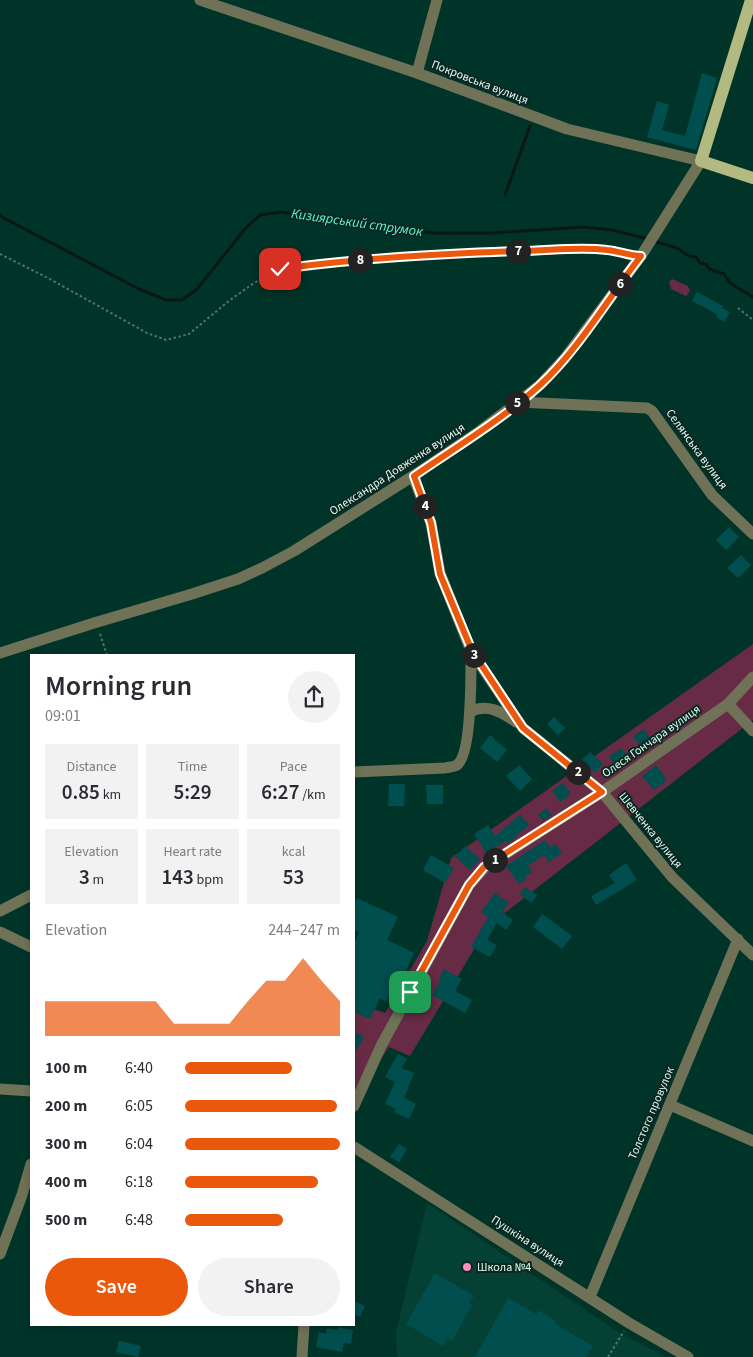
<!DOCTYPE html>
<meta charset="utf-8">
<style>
body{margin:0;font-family:"Source Sans 3",sans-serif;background:#f2f2f3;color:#2b2b33;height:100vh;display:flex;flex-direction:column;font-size:19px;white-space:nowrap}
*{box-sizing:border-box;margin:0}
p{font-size:16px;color:#7c7c81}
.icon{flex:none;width:28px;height:28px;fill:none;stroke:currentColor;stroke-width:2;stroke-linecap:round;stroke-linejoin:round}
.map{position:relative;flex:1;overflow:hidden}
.side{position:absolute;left:30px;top:654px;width:325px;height:672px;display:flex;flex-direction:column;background:#fff;border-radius:0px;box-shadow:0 2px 8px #0003}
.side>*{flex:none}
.pin{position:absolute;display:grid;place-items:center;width:42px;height:42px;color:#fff;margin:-21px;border-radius:10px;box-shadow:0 2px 8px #0006}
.km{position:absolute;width:25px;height:25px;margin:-12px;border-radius:50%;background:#222;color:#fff;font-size:14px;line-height:25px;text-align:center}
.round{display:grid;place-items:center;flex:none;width:52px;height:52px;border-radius:26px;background:#f2f2f3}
.headline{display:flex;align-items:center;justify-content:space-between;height:85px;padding:0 15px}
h1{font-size:28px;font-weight:600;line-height:38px}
.stats{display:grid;grid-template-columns:repeat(3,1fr);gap:8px;height:85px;padding:5px 15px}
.stats div{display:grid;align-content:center;border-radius:0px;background:#f2f2f3;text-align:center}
.stats b{font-size:21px;font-weight:600}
.stats small{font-size:14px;font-weight:400}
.stats p{font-size:14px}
.chart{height:140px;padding:10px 15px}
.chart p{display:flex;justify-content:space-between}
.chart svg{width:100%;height:90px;margin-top:5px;fill:#ea580c;opacity:.7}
.button{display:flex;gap:10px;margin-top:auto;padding:10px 15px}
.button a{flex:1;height:58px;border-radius:30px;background:#ea580c;color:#fff;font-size:20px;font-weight:600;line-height:58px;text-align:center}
.button a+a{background:#f2f2f3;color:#2b2b33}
ul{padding:0 15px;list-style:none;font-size:16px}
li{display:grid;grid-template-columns:80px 60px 1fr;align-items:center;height:38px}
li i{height:12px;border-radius:6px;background:#ea580c}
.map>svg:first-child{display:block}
.built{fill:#044034}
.green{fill:#672b46}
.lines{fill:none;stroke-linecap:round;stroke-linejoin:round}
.stream{stroke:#0a1814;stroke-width:3}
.building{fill:#004f4e}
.path{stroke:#4b786d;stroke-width:2;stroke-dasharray:2.5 2.5;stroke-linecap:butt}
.minor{stroke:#6f7257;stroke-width:11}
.major{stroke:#b2b981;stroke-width:12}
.route-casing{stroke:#fff;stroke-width:10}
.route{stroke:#ea580c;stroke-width:6}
.poi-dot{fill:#fe8ebd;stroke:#0c2720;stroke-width:2}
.labels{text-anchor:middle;stroke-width:4;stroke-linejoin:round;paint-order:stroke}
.street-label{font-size:12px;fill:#ddfdf3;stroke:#0c2720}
.poi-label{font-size:12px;fill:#ddfdf3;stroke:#0c2720;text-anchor:start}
.water-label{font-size:14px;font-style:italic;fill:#5bf5d0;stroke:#0c2720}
</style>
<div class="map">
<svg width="753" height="1357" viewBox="0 0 753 1357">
<rect width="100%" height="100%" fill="#013429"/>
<!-- built -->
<path class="built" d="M427,1203L618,1332L666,1357H397L396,1332Z"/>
<!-- green -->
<path class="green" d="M672,279L688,286L690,291L686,296L671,289L669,282Z
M753,644V720L488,926L410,1056L389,1047L354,1099V1002L385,1013L427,941L451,858Z"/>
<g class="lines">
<!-- stream -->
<path class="stream" d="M505,195L530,126
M0,216L139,289L166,300H182L197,289L245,229L260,215L281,212L364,226L435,233H492L583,227L612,230L644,238L677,248L689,256L696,257L700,263L706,264L709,269L724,274L730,283L753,297"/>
</g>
<!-- building -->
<path class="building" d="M702,73L717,78L696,150L647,137L657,101L669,105L662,130L685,136Z
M697,292L723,306L722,308L730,312L724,322L716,317L717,314L692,301Z
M729,527L739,537L726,550L716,540Z
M741,555L751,565L738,578L727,568Z
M554,717L565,728L558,735L547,724Z
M643,729L655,743L646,752L633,737Z
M490,735L507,750L497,762L480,748Z
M621,748L631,760L619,770L609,757Z
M590,752L603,764L595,773L582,760Z
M519,765L532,779L520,791L506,776Z
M656,765L667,780L654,790L642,776Z
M563,783L571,794L560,802L552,791Z
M389,784H405L404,806H388Z
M426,785H443V804H427Z
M546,808L552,815L543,821L538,815Z
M520,815L529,825L515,837L516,838L508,843L506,841L486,853L474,834L488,825L495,836Z
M545,840L550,847L555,843L562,853L549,862L544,855L528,866L532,872L525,876L527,879L519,884L506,866Z
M465,846L480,859L470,870L455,857Z
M431,855L454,868L445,883L423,870Z
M626,863L637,880L596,905L591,896L615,883L609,875Z
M525,887L537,895L532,903L520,895Z
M495,893L509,903L502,912L513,920L506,930L497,923L487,940L497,945L490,957L471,947L488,917L481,912Z
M357,898L398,917L387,940L414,953L403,977L401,976L386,1002L380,998L370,1019L354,1012V944L359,932L354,930V905Z
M542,914L572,936L562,949L533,927Z
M444,969L462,979L455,991L472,1000L465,1013L432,995L441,979L439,978Z
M354,1031L364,1037L354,1054Z
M398,1054L407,1059L401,1068L414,1073L404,1098L416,1104L409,1119L394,1112L396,1109L385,1104L395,1082L385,1077Z
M399,1144L407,1149L399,1162L390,1157Z
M435,1273L474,1296L469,1303L472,1305L452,1341L447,1338L443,1346L406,1324Z
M508,1298L536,1314L538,1310L556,1321L555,1324L593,1346L586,1357H475Z
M354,1301L365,1306L360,1317L354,1314Z
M338,1327L353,1330L351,1344L344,1343L342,1352L316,1347L319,1332L326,1334L327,1328L338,1330Z
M119,1341L141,1346L138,1357L116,1352Z"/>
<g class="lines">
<!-- path -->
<path class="path" d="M0,254L48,278L147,333L166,340L189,334L230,300L254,283L280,269L331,261L465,253L565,249L607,250L629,255
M738,308L753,320
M100,634L107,655
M608,1357L624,1331"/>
<!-- minor -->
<path class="minor" d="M417,73L437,0
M518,402L647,408L652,411L712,495L753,534
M413,476L431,523L440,573L471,651L523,728L602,792L672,877L753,955
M0,653L94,623L192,594L238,579L262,568L294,551L413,476L477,433L540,385L565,358L641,256L701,161L567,129L417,73L200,0
M728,704L753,731
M470,712C487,703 502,712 516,722
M354,772L445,768C449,767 454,767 457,765C472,754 471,672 471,651
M0,911L31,895
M0,932L31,947
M0,1089L31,1091
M670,1105L753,1141
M354,1106L381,1046L469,885L485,867L602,792L728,704L753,677
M354,1147L629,1323L688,1357
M0,1254L22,1195L31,1164
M590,1297L738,939
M302,1357L304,1325"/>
<!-- major -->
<path class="major" d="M751,0L701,161L753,178"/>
</g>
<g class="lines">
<!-- route casing -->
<g class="route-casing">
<path id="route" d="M280,269C359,258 439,254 519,251C548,251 578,246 607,250C619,251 629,256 641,256C609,297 578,350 540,385C503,419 456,447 414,476L431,523L440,574L472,651L523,728L602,792L484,867L469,885L410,992"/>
</g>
<!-- route -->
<use href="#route" class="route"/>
</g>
<!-- markers -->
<circle class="poi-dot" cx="467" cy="1267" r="5"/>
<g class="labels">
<!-- street labels -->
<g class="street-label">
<text transform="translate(480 82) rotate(21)" y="4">Покровська вулиця</text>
<text transform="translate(697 449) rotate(54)" y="4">Селянська вулиця</text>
<text transform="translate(397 469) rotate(-33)" y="4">Олександра Довженка вулиця</text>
<text transform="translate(651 741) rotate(-35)" y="4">Олеся Гончара вулиця</text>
<text transform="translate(651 830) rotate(51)" y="4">Шевченка вулиця</text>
<text transform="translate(651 1113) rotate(-67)" y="4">Толстого провулок</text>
<text transform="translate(528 1241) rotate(33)" y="4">Пушкіна вулиця</text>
</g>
<!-- poi labels -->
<g class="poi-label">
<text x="477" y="1271">Школа №4</text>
</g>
<!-- water labels -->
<g class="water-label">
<text transform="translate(357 222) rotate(8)" y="5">Кизиярський струмок</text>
</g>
</g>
</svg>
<div class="pin" style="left:410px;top:992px;background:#1e9e55"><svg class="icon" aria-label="arrive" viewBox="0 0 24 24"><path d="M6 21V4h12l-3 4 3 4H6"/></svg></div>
<div class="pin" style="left:280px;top:269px;background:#d93025"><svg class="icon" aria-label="check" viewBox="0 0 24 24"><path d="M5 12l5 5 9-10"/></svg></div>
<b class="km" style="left:495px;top:860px">1</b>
<b class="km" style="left:578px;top:772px">2</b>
<b class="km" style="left:474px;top:655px">3</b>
<b class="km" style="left:425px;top:506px">4</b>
<b class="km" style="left:517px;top:403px">5</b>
<b class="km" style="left:620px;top:284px">6</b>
<b class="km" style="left:518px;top:251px">7</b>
<b class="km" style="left:360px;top:260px">8</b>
<section class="side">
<div class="headline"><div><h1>Morning run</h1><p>09:01</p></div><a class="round"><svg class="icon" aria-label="share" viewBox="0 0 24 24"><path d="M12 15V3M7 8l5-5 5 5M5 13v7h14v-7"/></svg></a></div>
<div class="stats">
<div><p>Distance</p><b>0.85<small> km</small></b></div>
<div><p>Time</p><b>5:29</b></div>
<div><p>Pace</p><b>6:27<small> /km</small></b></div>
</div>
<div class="stats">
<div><p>Elevation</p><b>3<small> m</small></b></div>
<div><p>Heart rate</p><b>143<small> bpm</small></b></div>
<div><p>kcal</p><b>53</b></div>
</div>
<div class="chart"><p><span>Elevation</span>244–247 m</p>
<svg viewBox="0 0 160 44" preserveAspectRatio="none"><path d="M0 44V27L10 27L20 27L30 27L40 27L50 27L60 27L70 38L80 38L90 38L100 38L110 27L120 17L130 17L140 6L150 17L160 27V44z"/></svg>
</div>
<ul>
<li><b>100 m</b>6:40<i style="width:69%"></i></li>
<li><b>200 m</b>6:05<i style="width:98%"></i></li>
<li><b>300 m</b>6:04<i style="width:100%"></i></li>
<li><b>400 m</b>6:18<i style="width:86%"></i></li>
<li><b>500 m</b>6:48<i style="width:63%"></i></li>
</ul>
<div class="button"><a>Save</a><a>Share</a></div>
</section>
</div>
